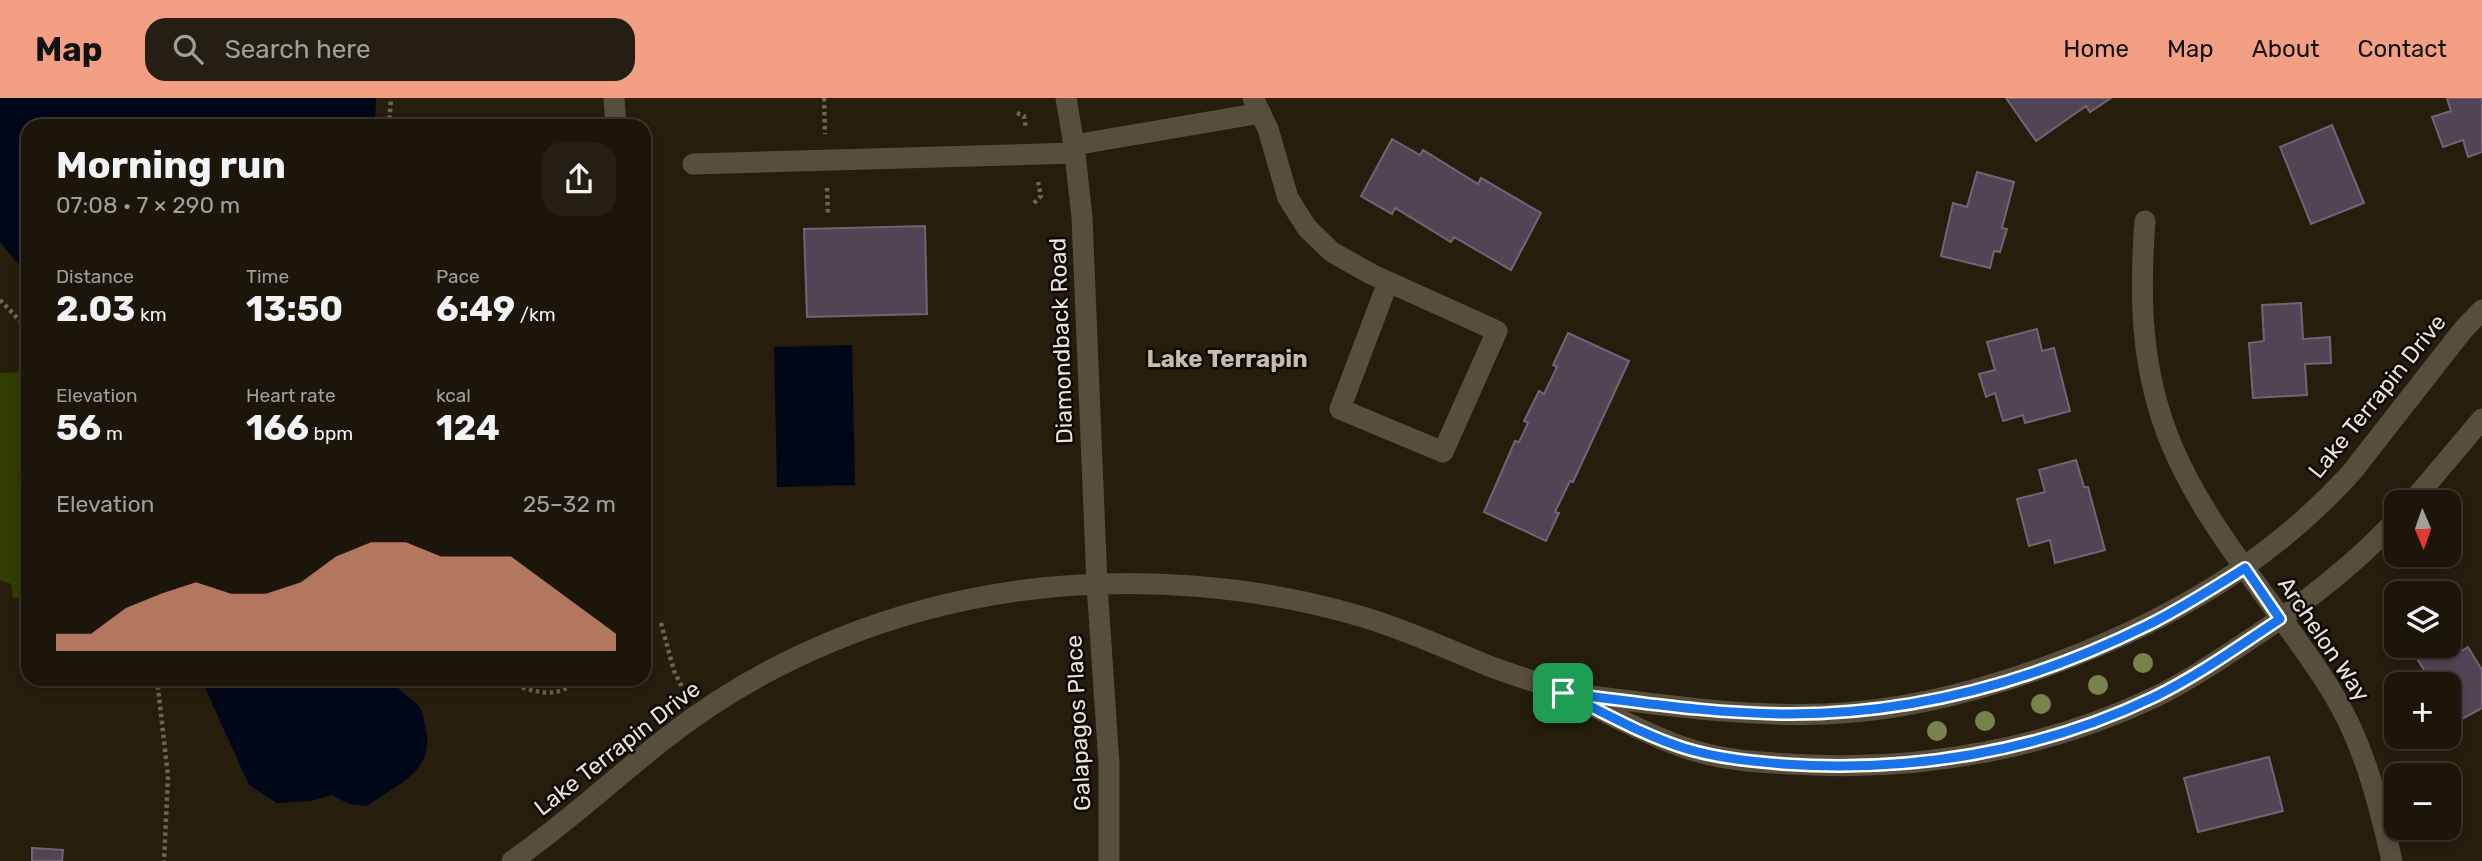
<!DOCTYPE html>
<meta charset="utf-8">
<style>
body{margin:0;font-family:Rubik,sans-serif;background:#251f13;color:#f1f3f6;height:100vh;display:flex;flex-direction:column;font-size:26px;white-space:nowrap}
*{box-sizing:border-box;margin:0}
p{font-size:23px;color:#a09f9c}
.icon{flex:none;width:38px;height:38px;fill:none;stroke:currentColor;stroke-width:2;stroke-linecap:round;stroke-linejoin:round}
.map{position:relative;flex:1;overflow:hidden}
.drawer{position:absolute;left:21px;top:21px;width:630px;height:567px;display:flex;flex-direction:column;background:#1c160a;border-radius:21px;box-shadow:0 4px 10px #0003,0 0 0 2px #3a352b}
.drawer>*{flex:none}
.needle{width:46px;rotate:178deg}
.controls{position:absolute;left:2384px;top:392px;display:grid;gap:14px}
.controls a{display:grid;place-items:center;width:77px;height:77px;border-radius:14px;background:#1c160a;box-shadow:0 4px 10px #0003,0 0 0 2px #3a352b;font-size:35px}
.pin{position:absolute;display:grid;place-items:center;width:60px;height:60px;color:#fff;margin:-30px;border-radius:14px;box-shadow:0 4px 10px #0006}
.round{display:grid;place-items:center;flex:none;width:74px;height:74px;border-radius:21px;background:#251f13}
.overview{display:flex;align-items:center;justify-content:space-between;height:119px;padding:0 35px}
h1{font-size:38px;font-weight:700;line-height:52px}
.stats{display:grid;grid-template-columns:repeat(3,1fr);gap:10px;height:119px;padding:7px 35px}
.stats div{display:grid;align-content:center}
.stats b{font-size:35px;font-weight:700}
.stats small{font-size:19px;font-weight:400}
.stats p{font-size:19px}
.chart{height:196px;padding:14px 35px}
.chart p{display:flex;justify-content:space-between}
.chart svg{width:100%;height:126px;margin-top:7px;fill:#f39f84;opacity:.7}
header{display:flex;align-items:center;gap:42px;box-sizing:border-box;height:98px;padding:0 35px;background:#f39f84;color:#111}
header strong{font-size:33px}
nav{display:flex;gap:38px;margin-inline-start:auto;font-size:24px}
.search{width:490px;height:63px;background:#251f13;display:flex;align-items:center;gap:18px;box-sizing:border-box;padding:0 24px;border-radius:21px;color:#a09f9c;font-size:26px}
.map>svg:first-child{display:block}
.green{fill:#313d03}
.water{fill:#000719}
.building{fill:#514454;stroke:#726475;stroke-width:2}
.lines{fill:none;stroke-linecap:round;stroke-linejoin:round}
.path{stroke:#6c6456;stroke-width:4.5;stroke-dasharray:3.5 3.5;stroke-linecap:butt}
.minor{stroke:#584e3d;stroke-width:21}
.tree{fill:#78824b}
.route-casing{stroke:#fff;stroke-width:14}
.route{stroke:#1a73e8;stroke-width:9}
.labels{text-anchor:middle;stroke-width:5;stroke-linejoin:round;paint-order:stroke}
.street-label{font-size:23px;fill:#e9e3d9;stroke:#0c0803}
.neighbourhood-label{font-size:24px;font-weight:bold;fill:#c8bda9;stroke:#0c0803}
</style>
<header>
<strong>Map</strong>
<div class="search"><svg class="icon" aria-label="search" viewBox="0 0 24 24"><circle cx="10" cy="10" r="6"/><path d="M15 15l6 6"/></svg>Search here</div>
<nav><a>Home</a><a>Map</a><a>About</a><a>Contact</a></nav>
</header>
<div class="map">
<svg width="2482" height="763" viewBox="0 0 2482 763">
<rect width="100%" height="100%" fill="#261d0d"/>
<!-- green -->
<path class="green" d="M28,266V372L18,377L21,407L28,438V502L25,506L23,500H13L11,486L0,482V275L17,274Z"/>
<!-- water -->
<path class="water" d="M0,0H376L375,28H28V178L0,144Z
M852,247L855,387L777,389L774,249Z
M201,581H394C397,595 410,598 419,608C423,613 424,622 425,628C437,673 397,686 367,708L349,706L332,697L311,703L277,705L249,687Z"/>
<!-- building -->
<path class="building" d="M2006,0H2111L2090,14L2086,8L2036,43Z
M2447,0H2482V54L2468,59L2463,42L2443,49L2432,19L2451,13Z
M2332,27L2364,105L2311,126L2280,49Z
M1392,41L1420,57L1423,52L1478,86L1481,80L1541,115L1511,172L1454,139L1451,144L1395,110L1392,116L1361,98Z
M1977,74L2014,84L2002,130L2007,131L2000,154L1994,153L1990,170L1941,158L1953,105L1967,109Z
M925,128L927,216L807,219L804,131Z
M2301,205L2303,241L2330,239L2331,265L2305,266L2307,297L2253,300L2249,245L2264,243L2262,207Z
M2037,231L2042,253L2054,250L2070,313L2025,325L2023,317L2003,323L1995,295L1986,299L1979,276L1995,272L1987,244Z
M1568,235L1629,263L1573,384L1570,383L1555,414L1559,415L1546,443L1484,414L1515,343L1519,344L1528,325L1524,323L1539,293L1544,296L1557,269L1553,267Z
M2076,362L2084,389H2088L2105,452L2055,465L2050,442L2029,448L2017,401L2045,394L2039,372Z
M2448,542L2456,556L2468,549L2482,572V610L2449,628L2448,586H2425L2419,575L2424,572L2409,548H2448Z
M2269,659L2283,713L2198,734L2184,680Z
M32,750L63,752L62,763H32Z"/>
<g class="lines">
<!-- path -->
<path class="path" d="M824,0L825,36
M1017,15L1024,18L1026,31
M389,28L391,0
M827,90L828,117
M1034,105L1041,98L1038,84
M0,202L28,231
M661,525L674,573L682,589
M157,581L168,678L164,763
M503,581C526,592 558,605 577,581"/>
<!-- minor -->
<path class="minor" d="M614,0L616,28
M1066,0L1074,47L1082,119L1097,486L1109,666V763
M1253,0L1268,31L1288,100L1307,130L1332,154L1371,176L1497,233L1443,354L1340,311L1388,184
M1074,47L1261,15
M693,66L1075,55
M2145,123C2139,202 2141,274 2172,348C2210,437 2278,508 2329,589C2363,642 2378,702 2392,763
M2412,404L2482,321
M1583,597C1663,607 1743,619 1825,616C1906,613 1985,592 2061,563C2172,521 2270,464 2351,375L2463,232L2482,212
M512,763C567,725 613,681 666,640C769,559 895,509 1025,492C1136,478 1256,487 1363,519C1407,532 1447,551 1489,568C1515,578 1542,585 1567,596C1605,613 1641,634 1680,648C1722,664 1768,665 1813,667C1928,672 2050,649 2155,599C2192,581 2226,557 2261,534C2310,501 2355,466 2396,422"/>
</g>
<!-- trees -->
<g class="tree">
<circle cx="2143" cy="565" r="10"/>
<circle cx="2098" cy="587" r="10"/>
<circle cx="2041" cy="606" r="10"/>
<circle cx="1985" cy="623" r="10"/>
<circle cx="1937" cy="633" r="10"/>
</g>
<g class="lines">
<!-- route casing -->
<g class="route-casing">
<path id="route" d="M2245,470L2280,521C2239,548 2199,577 2154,599C2040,654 1908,675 1783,666C1749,663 1716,660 1684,650C1642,637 1602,613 1563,595C1638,604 1714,616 1790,616C1915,616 2037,582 2148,527C2182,510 2213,490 2245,470Z"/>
</g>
<!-- route -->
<use href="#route" class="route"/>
</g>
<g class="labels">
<!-- street labels -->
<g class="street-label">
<text transform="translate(1061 243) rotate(-92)" y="8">Diamondback Road</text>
<text transform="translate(2377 298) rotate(-51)" y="8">Lake Terrapin Drive</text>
<text transform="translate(2324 541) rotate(56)" y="8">Archelon Way</text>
<text transform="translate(1078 625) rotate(-93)" y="8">Galapagos Place</text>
<text transform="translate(617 650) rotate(-38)" y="8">Lake Terrapin Drive</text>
</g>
<!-- neighbourhood labels -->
<g class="neighbourhood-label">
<text x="1227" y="269">Lake Terrapin</text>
</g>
</g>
</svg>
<div class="controls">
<a><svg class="needle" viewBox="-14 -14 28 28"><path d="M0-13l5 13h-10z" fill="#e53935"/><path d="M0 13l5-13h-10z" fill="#a09f9c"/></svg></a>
<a><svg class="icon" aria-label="layers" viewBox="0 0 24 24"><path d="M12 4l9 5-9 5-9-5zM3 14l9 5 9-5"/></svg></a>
<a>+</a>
<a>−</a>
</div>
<div class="pin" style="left:1563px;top:595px;background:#1e9e55"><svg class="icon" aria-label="arrive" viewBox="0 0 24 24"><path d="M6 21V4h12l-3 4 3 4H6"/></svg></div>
<section class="drawer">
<div class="overview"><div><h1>Morning run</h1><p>07:08 · 7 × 290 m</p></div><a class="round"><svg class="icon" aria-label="share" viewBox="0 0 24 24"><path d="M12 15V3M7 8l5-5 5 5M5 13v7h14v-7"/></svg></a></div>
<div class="stats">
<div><p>Distance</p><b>2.03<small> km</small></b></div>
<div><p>Time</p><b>13:50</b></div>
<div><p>Pace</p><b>6:49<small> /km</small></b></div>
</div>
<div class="stats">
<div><p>Elevation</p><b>56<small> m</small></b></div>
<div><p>Heart rate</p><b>166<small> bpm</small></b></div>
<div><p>kcal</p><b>124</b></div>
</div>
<div class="chart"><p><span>Elevation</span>25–32 m</p>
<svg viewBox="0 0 160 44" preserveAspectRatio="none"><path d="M0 44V38L10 38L20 29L30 24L40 20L50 24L60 24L70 20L80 11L90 6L100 6L110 11L120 11L130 11L140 20L150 29L160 38V44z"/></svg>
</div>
</section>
</div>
